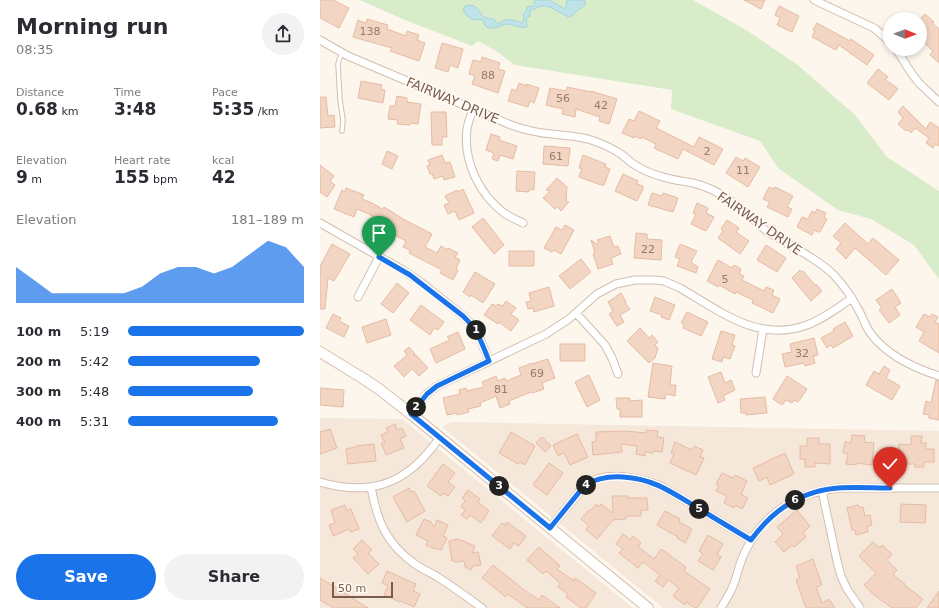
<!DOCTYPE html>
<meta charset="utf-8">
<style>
body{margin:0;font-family:"DejaVu Sans",sans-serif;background:#f2f2f3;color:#2b2b33;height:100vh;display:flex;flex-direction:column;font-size:15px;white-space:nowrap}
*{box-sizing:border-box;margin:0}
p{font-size:13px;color:#7c7c81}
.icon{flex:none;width:22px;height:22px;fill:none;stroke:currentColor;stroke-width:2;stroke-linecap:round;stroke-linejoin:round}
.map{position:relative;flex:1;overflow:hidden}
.side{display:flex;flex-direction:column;background:#fff;width:320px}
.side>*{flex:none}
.needle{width:26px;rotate:91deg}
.buttons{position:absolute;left:563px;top:12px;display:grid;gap:8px}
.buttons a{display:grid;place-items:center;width:44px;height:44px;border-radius:50%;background:#fff;box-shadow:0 2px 6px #0003;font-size:20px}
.scale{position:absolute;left:12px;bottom:10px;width:61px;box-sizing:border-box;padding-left:4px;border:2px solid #7a5c4d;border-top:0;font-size:11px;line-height:14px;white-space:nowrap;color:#7a5c4d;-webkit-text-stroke:3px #fffaf3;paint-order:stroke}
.pin{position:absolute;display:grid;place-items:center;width:34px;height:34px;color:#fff;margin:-41px -17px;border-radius:50% 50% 50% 0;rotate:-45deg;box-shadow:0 0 4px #0007}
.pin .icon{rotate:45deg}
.km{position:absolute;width:20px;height:20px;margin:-10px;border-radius:50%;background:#222;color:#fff;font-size:11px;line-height:20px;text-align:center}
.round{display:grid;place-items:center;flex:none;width:42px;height:42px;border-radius:21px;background:#f2f2f3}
.headline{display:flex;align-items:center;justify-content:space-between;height:68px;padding:0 16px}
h1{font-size:22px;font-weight:700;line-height:30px}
.figures{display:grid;grid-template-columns:repeat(3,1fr);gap:6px;height:68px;padding:4px 16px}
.figures div{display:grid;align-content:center}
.figures b{font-size:17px;font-weight:700}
.figures small{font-size:11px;font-weight:400}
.figures p{font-size:11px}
.chart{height:112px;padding:8px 16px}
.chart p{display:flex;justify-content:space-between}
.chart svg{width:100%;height:72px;margin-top:4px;fill:#1a73e8;opacity:.7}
.cta{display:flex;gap:8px;margin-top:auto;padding:8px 16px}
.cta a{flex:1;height:46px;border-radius:24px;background:#1a73e8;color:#fff;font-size:16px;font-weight:700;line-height:46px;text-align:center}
.cta a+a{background:#f2f2f3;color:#2b2b33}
ul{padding:0 16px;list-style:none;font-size:13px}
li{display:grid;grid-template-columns:64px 48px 1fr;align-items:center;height:30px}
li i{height:10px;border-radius:5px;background:#1a73e8}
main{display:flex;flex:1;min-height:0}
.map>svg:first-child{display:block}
.residential{fill:#f5e8da}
.green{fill:#d8ecc9}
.water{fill:#bfe3e8;stroke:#a5d3da}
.building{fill:#f3d5c3;stroke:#e6bba3}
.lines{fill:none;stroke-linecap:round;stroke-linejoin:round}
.lane-casing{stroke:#d1beb0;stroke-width:5.5}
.street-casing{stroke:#d1beb0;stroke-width:9}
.secondary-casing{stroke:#d6c0b0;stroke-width:12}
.lane{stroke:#fff;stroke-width:3.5}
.street{stroke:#fff;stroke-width:7}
.secondary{stroke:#fff;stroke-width:10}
.route-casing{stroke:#fff;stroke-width:8}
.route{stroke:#1a73e8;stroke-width:5}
.labels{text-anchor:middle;stroke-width:3.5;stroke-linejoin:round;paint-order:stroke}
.number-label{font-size:11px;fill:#987a6a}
.street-label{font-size:13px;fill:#7a5c4d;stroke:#fffaf3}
</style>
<main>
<section class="side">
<div class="headline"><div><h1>Morning run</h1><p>08:35</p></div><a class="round"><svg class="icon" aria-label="share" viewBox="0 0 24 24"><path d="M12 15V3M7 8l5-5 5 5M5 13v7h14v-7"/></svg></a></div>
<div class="figures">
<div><p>Distance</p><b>0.68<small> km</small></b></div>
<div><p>Time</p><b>3:48</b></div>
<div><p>Pace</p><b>5:35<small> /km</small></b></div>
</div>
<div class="figures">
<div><p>Elevation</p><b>9<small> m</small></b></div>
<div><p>Heart rate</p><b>155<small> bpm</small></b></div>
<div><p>kcal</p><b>42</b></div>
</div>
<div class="chart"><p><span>Elevation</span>181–189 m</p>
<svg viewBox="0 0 160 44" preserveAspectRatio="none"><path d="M0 44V22L10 30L20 38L30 38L40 38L50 38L60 38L70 34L80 26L90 22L100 22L110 26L120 22L130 14L140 6L150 10L160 22V44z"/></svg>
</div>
<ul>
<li><b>100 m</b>5:19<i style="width:100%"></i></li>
<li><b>200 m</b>5:42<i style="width:75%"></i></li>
<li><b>300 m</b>5:48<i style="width:71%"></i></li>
<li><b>400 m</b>5:31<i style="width:85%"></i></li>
</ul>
<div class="cta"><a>Save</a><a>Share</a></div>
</section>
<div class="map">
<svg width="619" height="608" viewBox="0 0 619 608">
<rect width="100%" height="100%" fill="#fdf6ec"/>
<!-- residential -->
<path class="residential" d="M0,418L82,419L313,608H0Z
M131,422L619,431V608H343L122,427Z"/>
<!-- green -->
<path class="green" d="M40,0H373L428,31L479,66L535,115L567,157L619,191V279L594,245L551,219L518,210L458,168L440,141L351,109L352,90L195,65L176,51L158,41L152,46L80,18Z"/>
<!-- water -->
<path class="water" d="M215,0H229L245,9L246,6L247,0H265V5C263,7 261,8 258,10C254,13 254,16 249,17C238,13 226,0 215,9L210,10V17H208L206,18L207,27C200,29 194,24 187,24C183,24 182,26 178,27C175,28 172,28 168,28L167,26H165L163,20L159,19L154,20L147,16L143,10L145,6C152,4 156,6 160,12C161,14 161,16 164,17C166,18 171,19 174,19L175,21L178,24C187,17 192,20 202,23L204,19L203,14L206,12L207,7L213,6L214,5Z"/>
<!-- building -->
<path class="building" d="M0,0H13L29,8L19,28L0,18Z
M424,0H445L441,9Z
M459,6L479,16L472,32L457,25L460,18L455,15Z
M605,14L614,22L612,23L619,29V63L610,55L613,51L600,39V19Z
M47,19L68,25L67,29L86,36L87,31L99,35L97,40L105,43L99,61L70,51L72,48L33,37L38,20L46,23Z
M497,23L530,41L531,39L554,55L547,65L519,45L516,50L492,37L495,31L493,30Z
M122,43L143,49L138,68L130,65L128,72L115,68Z
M162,57L180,63L178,69L185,71L178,93L152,84L155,76L149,74L153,60L161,62Z
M558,69L568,77L565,79L578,89L569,100L547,83Z
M41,81L62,85L61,89L65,90L63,103L38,98Z
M199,83L206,86V84L219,88L214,103L210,101L208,107L188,101L192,89L196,91Z
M247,87L271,92V91L297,99L289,124L279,121L280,117L256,109L255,117L242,114L243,109L226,105L230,88L246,91Z
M77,96L87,98V102L101,104L98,124L91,123L90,125L77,124L78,120L68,119L70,106H75Z
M0,97H6L8,116L14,115L15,127L0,128Z
M583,106L606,129L610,122L619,128V146L615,144L613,148L606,143L609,138L595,128L591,133L588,130L586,131L578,124L583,118L578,112Z
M319,111L340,121L336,128L374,147L379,137L403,149L394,165L363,149L358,159L334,148L336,144L322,137L321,139L315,136L314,138L302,133L309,119L314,121Z
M111,112H126L127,137H122V145H112Z
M171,134L180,137L179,140L197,146L193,159L180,155L178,161L172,159L174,153L166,150Z
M224,146L250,148L248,166L223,164Z
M67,151L78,156L72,169L62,164Z
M122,155L125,163L130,162L135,177L124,180L123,176L114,179L112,174H110L107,166L110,165L108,160Z
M263,155L286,164L285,167L290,169L284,185H281L259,177L262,169L259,168Z
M416,157L423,161L425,158L440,167L428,187L406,173Z
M0,165L14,176L10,181L15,185L7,197L0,192Z
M197,171L215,172L214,190L209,189V192L196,191Z
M303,174L318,181L317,184L323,186V189L317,201L295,191Z
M237,178L247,187L246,202H249L241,211L237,207L235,209L223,198L230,191L226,190Z
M449,187L454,189L455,187L473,196L467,207L472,209L468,217L447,207L450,202L443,199Z
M26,188L44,195L42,199L52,203L62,209L64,207L85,220L112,234L105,247L117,253L121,246L127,250L128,248L138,253L135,257L140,260L136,268L138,270L133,280L120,273L122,270L89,253L90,250L83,247L86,241L63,229L60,234L51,229L56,219L49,214L37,209L34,217L14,209L22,190L25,192Z
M143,189L154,213L139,220L135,211L128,214L124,205L129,203L125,196L137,190L138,192Z
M332,193L342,196L343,193L358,198L353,212L328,205Z
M377,203L388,208L386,213L394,217L386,231L371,224L376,214L373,213Z
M497,209L506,213L504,217L507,219L500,232H498L494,230L492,235L477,227L482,217L488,219L492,211L495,213Z
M163,218L184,245L174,254L152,227Z
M407,220L419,228L416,232L429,241L420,254L398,238L403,231L401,229Z
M525,223L548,244L553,238L579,260L566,275L535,248L526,259L516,249L521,243L513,236Z
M245,225L254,230L241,254L234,250L232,252L224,248L236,227L242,230Z
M316,233L327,234V239L342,240L341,260L314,258Z
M290,236L294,247L298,246L301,254L291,258L293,264L278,269L273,254L275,253L271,240L277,244L279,242L277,240Z
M12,244L30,254L14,281L8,278L5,309H0V266Z
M360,244L377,251L371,262L378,267L376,273L357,266L360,259L355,257Z
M446,245L466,258L457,272L437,260Z
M189,251H214V266H189Z
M261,259L271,272L250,289L239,276Z
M398,260L412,268L414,265L421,269L419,274L424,276L422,280L444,291L446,287L454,290L452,295L460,299L453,313L432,303L433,300L416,292L415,294L399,285L398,287L387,281Z
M480,270L482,272L483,271L495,285L496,284L502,291L491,301L472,278Z
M155,272L175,284L163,303L151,295L150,297L143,292Z
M77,283L89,293L73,313L61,304Z
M229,287L234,306L214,312L213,308L208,309L206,302L211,301L209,293Z
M572,289L581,303L575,307L580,315L569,323L559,310L562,308L556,300Z
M301,293L306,302L305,303L310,309L300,315L304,322L297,326L289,314L293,311L288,302Z
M335,297L355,305L349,320L341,317L342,315L330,311Z
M186,301L196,308L191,314L199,320L191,331L179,322L178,324L164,315L172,304L176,306L178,304L183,306Z
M101,305L124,322L118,330L114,328L110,335L90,320Z
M367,312L388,322L381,336L363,328L364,324L361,323Z
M13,314L21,318L19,321L29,326L24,337L6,328Z
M604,314L610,317L612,314L618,317L615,322L619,324V353L599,341L604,332L596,327Z
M66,319L71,335L47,343L42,327Z
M525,322L533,336L513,348L511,345L507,348L501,338L514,331L513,329Z
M320,328L329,338L332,335L338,342L335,345L338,348L335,358L329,363L307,341Z
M401,331L415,335L412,345L415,346L410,359L403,357L402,362L392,359Z
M138,332L145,349L116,363L110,349L130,340L127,337Z
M494,338L498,355L493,356L495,363L485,366L484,363L465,367L462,354L472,352L470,344Z
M240,344H265V361H240Z
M89,347L95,354L94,356L96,355L108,368L99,376L92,369L84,377L74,366L87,355L84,351Z
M228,359L235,378L222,383L224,389L212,393L211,392L189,401L190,404L180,408L176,396L160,403L161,406L148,409L149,412L137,415V413L127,415L123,398L140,394L139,390L146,388L147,391L164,387L162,382L176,376L178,381L185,378L186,381L201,375L199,368L212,363V364Z
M333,363L352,366L350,385H356L355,396L346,394L345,399L328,397Z
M564,366L570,370L566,378L580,386L572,400L546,385L554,371L559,374Z
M401,372L405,383L411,380L415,390L403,396L405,400L398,403L388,377Z
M269,375L280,400L267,407L255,382Z
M467,376L487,389L478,402L474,400L472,403L466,400L462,405L453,399Z
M616,380L619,381V420L609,418V415L603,414L606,401L611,403Z
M0,388L24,390L23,407L0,405Z
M445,397L447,413L426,415V413H421L420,399Z
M296,398H310V401L322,400V417H300V409H297Z
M75,424L77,430L82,428L86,436L80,439L84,448L66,455L61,443H65L61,435L68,432L66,428Z
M10,429L17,448L0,454V432Z
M326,430L338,431L337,437L344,438L342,452L334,451L333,453L325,452V456L316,454L317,446L301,444L302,452L273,455L272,442L276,441V432L305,431L326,433Z
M191,432L215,446L205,465L200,462L198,464L179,453Z
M257,434L268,457L250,465L244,453L238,456L233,445Z
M532,435L545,436L544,442L554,443L552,465L536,463V465L526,464L528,454L523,453L525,442L531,443Z
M591,436H602L601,443H606V449H614V462H604V467H595V464H587V459H579V444L591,445Z
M222,437L231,446L225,452L216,443Z
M487,438H499V444H510V464L495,463V467H485V459H480V446H487Z
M355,442L372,450L374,446L383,450L380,457L384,458L376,475L350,463L354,453H351Z
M54,444L56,461L28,464L26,449L36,447V446Z
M465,453L474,474L450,485L447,477L439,481L433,468Z
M229,463L243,473L227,495L213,485Z
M123,464L135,473L128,482L135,487L128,496L123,493L121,496L107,486Z
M402,473L413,478L415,475L427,481L421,494L428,498L422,509L415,505L414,508L404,503L407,496L396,491L399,486L396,484Z
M89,488L91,492L94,491L105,511L87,522L73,497Z
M148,490L160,499L158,502L169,511L161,523L150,515L147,519L141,515L145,510L141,507L145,501L142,498Z
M292,496H308V498H327L328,510H321V516H306V519L293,520L277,539L266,530L269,526L261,519L269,510L270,511L276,504L278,507L281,504L293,513Z
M581,504L606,505L605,523L580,522Z
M25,505L27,511L31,509L39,529L31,532L29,529L13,536L9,525L15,523L11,510Z
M538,505L539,507H543L545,516L550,515L552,525L547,526L548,532L536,535L535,530H532L527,508Z
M477,510L490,526L483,533L486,537L474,547L472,545L464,552L455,542L463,534L457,527Z
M345,511L360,519L359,522L372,529L365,543L357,538L358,537L337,525Z
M104,519L111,522L114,527L117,520L128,525L123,536L127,538L121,550L116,548L115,549L106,545L108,541L96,535Z
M187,522L206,536L199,546L194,543L190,549L172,536L182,523L185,525Z
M303,534L310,540L313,536L321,543L318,547L334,559L341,549L366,567L364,571L390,589L377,608H375L366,602L365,605L353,596L359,588L348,580L343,587L335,581L340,575L323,562L318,568L299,553L303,549L296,544Z
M388,535L403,544L397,554L401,557L393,570L378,561L383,554L379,551Z
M138,539L155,546L152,553L158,552L161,565L153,566L151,570L145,567L144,561L136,562L132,561L129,541Z
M42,540L52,550L48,553L59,564L48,574L33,558L38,554L33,549Z
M553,542L560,548L562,545L572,554L567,560L577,570L573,575L585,584L584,585L603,599L596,608H572L554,595L544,585L556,573L539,556Z
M219,547L240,566L237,569L254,581L255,578L276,593L266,608H261L246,597L248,594L238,587L240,583L226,571L223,574L207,560Z
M493,559L502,585L496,587L502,603L509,599L515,608H486L476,580L480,578L476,566Z
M173,565L204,590L219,600L222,595L240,608H207L188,594L186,597L162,578Z
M67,571L96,584L93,591L100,594L94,607L81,601L80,602L64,595L68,586L62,583Z
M0,578L23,592L48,608H14L0,600Z
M619,591V608H607Z"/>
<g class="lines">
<!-- lane casing -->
<g class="lane-casing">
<path id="lane" d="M22,53L19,60L18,64L20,100L23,120L22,131"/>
</g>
<!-- street casing -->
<g class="street-casing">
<path id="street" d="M494,0L554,28L570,42
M0,40L28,56L191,125C205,130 218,133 232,134C247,136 260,136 274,141C283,144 293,149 301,154C306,158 310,162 315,165C323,170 332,174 340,176C351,180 362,181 373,183C386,186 400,193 411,201C424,210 435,222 448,232C470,246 495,257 514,275C523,285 532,297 538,309C543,317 545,326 551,334C567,355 594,368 619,376
M576,49L592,74L599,83L619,102
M153,109C151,115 148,122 147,129C143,161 159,194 184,213C190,217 197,220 203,223
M0,223L81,269L102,283L143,316L149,322L157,331L169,361
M38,297L59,257
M256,313L285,345L292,358L298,374
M436,373L443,329
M91,414L107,394L117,386L226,334L249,319L277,294L296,284L315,280H334L344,281L360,288C400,311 438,343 487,325C503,319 518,308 532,298
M0,482C35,492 67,491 96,465C105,457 113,447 120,437
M51,487C57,520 66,544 95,564C102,569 109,572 116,576C132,586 147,597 162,608
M502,491L517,561L521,576L527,589L540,608
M230,528C238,518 246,508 254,499C257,494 261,489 266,485C286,469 322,478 343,487L431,540
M401,608C405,601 410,594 413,586C417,576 419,565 424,554C442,515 475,493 518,488H619"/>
</g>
<!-- secondary casing -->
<g class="secondary-casing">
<path id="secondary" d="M0,352L44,379L59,389L91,414L328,608"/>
</g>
<!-- lane -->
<use href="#lane" class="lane"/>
<!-- street -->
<use href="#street" class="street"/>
<!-- secondary -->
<use href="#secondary" class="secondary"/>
</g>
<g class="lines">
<!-- route casing -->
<g class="route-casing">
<path id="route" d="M59,257L90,275L143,316C157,329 162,343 169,361L117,386L107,394L91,414L230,528L265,485C277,478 289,476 303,477C336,479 354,494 381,510C398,520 414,530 431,540C452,511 480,491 518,488C535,487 553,488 570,488"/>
</g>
<!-- route -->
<use href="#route" class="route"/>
</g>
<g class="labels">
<!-- number labels -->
<g class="number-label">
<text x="50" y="35">138</text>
<text x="168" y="79">88</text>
<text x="243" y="102">56</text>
<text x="281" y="109">42</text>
<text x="387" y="155">2</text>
<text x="236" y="160">61</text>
<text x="423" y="174">11</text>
<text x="328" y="253">22</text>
<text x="405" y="283">5</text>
<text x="482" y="357">32</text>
<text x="217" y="377">69</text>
<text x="181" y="393">81</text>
</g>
<!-- street labels -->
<g class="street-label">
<text transform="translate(133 100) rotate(23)" y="5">FAIRWAY DRIVE</text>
<text transform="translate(440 223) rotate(35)" y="5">FAIRWAY DRIVE</text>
</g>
</g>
</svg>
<div class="buttons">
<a><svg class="needle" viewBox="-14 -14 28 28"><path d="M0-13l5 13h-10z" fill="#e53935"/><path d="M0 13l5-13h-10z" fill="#7c7c81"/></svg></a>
</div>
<div class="scale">50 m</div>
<div class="pin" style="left:59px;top:257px;background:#1e9e55"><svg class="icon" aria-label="arrive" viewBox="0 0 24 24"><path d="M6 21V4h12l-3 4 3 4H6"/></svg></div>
<div class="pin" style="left:570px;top:488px;background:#d93025"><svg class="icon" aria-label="check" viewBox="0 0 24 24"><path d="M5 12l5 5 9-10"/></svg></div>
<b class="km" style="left:156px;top:330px">1</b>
<b class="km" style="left:96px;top:407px">2</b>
<b class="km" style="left:179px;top:486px">3</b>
<b class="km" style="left:266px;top:485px">4</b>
<b class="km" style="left:379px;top:509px">5</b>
<b class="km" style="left:475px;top:500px">6</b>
</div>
</main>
